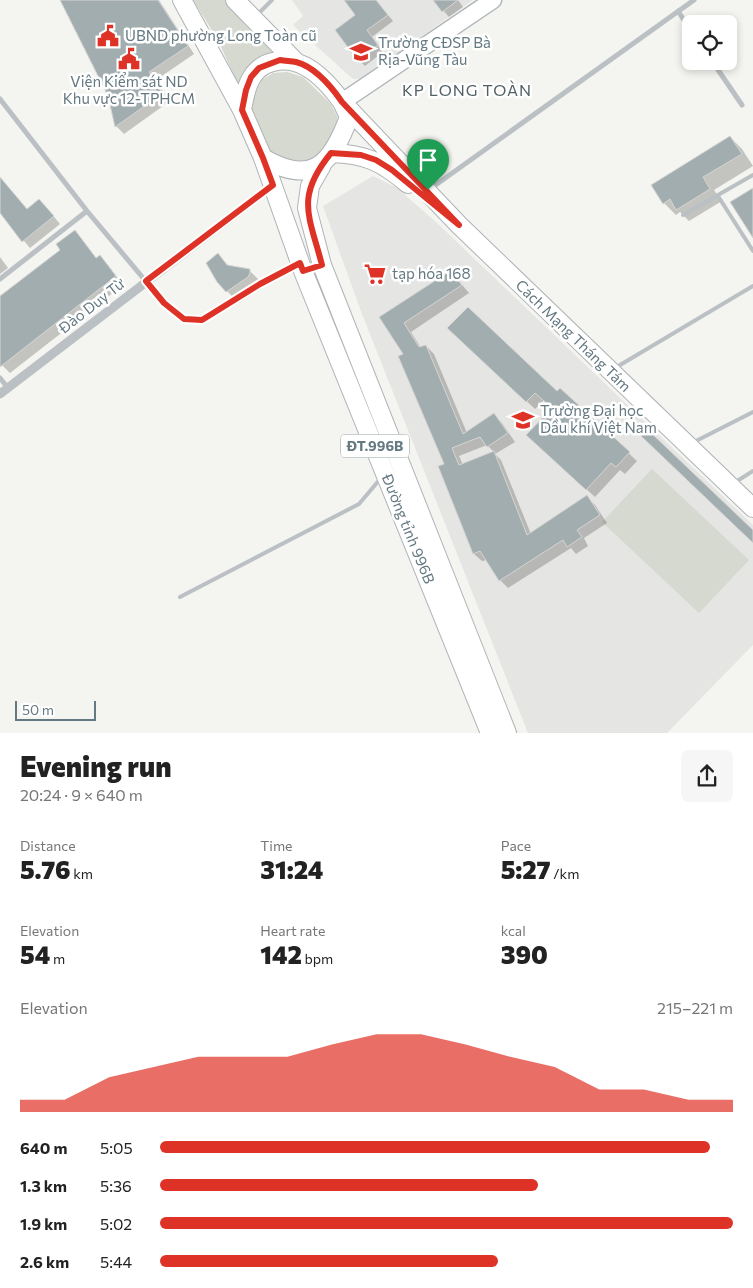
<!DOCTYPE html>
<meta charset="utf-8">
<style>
body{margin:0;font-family:Commissioner,sans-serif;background:#f6f6f6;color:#222;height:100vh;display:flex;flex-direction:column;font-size:19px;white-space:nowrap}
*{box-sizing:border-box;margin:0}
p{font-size:16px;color:#767676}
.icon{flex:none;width:28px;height:28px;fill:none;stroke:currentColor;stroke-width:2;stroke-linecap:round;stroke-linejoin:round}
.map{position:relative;height:733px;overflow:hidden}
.side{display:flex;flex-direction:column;background:#fff;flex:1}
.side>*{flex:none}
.buttons{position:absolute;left:682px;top:15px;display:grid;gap:10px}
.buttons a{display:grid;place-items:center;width:55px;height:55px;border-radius:8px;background:#fff;box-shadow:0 2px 8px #0003;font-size:25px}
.scale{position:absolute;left:15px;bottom:12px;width:81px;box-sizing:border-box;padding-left:5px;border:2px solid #647981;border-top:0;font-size:14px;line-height:18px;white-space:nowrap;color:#647981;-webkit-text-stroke:4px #fff;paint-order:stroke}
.pin{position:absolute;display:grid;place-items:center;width:42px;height:42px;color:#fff;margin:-51px -21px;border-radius:50% 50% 50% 0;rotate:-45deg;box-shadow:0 0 5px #0007}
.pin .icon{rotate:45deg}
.round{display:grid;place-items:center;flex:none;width:52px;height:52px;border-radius:8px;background:#f6f6f6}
.summary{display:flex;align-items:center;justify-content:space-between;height:85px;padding:0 20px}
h1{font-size:28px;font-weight:800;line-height:38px}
.figures{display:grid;grid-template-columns:repeat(3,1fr);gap:8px;height:85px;padding:5px 20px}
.figures div{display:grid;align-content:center}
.figures b{font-size:25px;font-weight:800}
.figures small{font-size:14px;font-weight:400}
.figures p{font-size:14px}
.chart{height:140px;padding:10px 20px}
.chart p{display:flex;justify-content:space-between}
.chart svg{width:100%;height:90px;margin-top:5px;fill:#df3226;opacity:.7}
ul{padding:0 20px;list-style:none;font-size:16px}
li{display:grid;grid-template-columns:80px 60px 1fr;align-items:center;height:38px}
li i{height:12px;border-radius:6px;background:#df3226}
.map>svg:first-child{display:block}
.built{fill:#e5e5e4}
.green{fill:#d5d9d0}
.shadow{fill:#0003;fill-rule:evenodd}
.building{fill:#a2adb0;stroke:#d6d5d3}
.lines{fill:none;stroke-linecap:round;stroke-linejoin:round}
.secondary-casing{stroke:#afb6b9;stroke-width:19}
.primary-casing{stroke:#aeb4b7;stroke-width:20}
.service{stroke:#bac0c3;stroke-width:4}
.minor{stroke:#bac0c3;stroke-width:5}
.tertiary{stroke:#bac0c3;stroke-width:9}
.secondary{stroke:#fff;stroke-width:16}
.primary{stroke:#fff;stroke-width:18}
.route-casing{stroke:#fff;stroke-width:10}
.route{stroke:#df3226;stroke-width:6}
.labels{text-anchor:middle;stroke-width:5;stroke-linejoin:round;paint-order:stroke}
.shield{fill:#fff;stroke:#92a1a7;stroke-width:1}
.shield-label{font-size:14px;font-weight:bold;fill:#647981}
.poi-label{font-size:15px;fill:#647981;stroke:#fff;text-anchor:start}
.street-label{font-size:15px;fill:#647981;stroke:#fff}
.neighbourhood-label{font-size:16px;letter-spacing:1px;fill:#526166;stroke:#fff}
</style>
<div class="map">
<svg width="753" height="733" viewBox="0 0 753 733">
<rect width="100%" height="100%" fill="#f4f4f0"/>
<!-- built -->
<path class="built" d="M292,0H473L361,79H353L293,25L303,16Z
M373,176L397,188L437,223L753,525V645L667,733H528L362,314L323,206Z"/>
<!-- green -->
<path class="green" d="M193,0H230L283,55L239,87L218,40Z
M287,72L303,77L331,104L337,116L339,132L309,166L268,154L248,110L250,98L262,80L273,73Z
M652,469L749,560L699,613L602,522Z"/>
<!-- shadow -->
<path class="shadow" d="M66,0H159L194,54L156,80L170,101L124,134L116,126L109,96Z
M347,0H376L393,21L372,37L383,52L365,66L359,60L357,15Z
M434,0H458L463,7L449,17Z
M730,137L742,149L753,166L714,190L722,201L689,221L680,212L676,215L664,203Z
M0,177L27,211L46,207L60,224L30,248L0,212Z
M82,240L97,259L100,257L108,265L123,285L10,373L0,363V298L62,250Z
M218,255L229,266L249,270L261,282L260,289L239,303L227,291Z
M0,257L8,268L0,274Z
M458,280L469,293L411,332L421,348L426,346L434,354L467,433L494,415L502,423L515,442L495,454L501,460L531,534L587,497L595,505L607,523L584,538L588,546L576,554L571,548L508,588L500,580L487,560L482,561L474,554L439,467L445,465L405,354L381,318ZM487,445L494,452L463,465L459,456Z
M457,336L557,393L560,389L637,461L625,474L620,470L595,497L536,443L553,408L544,400L535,409Z"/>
<!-- building -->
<path class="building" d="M60,0H158L188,46L149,72L163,93L115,127L108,96Z
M344,0H376L388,15L367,30L378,45L358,61L335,30L355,15Z
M433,0H458L442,12Z
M730,136L742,154L703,177L710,189L676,210L670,199L663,204L651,185Z
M0,177L27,209L39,199L54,216L22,242L0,213Z
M753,188V238L730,202Z
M75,230L96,258L100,255L116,276L0,367V296L60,250L56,244Z
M218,253L227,265L250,269V273L248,277L226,292L217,282L206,263Z
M450,271L462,285L404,323L419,347L426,345L463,434L494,413L508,433L487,447L480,437L452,448L459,465L494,451L527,535L587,495L600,515L577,530L582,537L567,547L563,540L499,581L480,551L473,554L438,466L444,464L398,356L403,354L379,317Z
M468,307L557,391L560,388L630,452L616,467L611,463L586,490L526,435L552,408L535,393L526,402L447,328Z
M647,429L753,530V543L641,436Z"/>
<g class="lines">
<!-- secondary casing -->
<g class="secondary-casing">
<path id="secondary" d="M342,102L493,0"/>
</g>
<!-- primary casing -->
<g class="primary-casing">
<path id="primary" d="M182,0L242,110L263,158L303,271L490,733
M235,0L296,62
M242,110C244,99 246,86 252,77C257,69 264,64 273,62C302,54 327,81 342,102L459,225L753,508
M331,153C366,154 382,162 408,184
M263,158C313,187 332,163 349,117L343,104
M322,165L310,186L307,208L322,265L507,733"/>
</g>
<!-- service -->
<path class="service" d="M256,16L272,0
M718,196L753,251
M683,215L753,175
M615,368L753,286
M692,443L753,412
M734,483L753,471
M180,597L359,504L381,478"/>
<!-- minor -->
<path class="minor" d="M678,11L691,31
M712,61L742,105
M0,99L87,211L164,303L184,319L202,320L260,285L298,264
M430,189L694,0
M0,279L87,211
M0,378L8,388"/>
<!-- tertiary -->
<path class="tertiary" d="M0,394L273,185"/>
<!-- secondary -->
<use href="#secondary" class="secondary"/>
<!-- primary -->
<use href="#primary" class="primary"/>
</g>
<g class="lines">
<!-- route casing -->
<g class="route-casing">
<path id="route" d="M280,60C285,61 291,61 296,62C315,67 331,86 342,102L459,225L392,170L376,160L361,155L331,153C295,197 309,215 322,265L303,271L300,263L260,284L202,320L184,319L164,303L146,281L273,185L263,158L242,110L246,90L251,77L259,68Z"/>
</g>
<!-- route -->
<use href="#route" class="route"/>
</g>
<!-- icons -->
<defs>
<g id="civic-bare" transform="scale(1.725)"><path d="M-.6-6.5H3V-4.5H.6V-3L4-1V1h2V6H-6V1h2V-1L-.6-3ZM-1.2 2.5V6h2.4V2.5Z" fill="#df3226" stroke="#fff" stroke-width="2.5" paint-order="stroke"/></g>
<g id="university-bare" transform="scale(1.725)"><path d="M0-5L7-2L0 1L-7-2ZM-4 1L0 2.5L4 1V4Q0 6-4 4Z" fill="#df3226" stroke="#fff" stroke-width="2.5" paint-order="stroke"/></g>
<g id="supermarket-bare" transform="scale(1.725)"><path d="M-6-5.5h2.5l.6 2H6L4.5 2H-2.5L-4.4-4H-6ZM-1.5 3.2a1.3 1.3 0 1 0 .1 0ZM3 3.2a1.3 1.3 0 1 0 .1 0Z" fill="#df3226" stroke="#fff" stroke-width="2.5" paint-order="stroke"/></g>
</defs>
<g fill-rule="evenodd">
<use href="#civic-bare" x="108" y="36"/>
<use href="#university-bare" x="361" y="52"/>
<use href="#civic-bare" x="129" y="59"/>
<use href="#supermarket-bare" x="375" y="274"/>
<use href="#university-bare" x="523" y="420"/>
</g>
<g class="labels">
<!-- shield labels -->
<rect class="shield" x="341" y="434.5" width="68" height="23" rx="4"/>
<g class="shield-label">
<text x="375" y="451">ĐT.996B</text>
</g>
<!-- poi labels -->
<g class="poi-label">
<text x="125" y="41">UBND phường Long Toàn cũ</text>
<text x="378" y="48">Trường CĐSP Bà<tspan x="378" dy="17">Rịa-Vũng Tàu</tspan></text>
<text x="129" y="87" text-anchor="middle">Viện Kiểm sát ND<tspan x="129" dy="17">Khu vực 12-TPHCM</tspan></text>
<text x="392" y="279">tạp hóa 168</text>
<text x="540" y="416">Trường Đại học<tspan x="540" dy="17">Dầu khí Việt Nam</tspan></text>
</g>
<!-- street labels -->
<g class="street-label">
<text transform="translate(92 306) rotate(-38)" y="5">Đào Duy Từ</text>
<text transform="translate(573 336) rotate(44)" y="5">Cách Mạng Tháng Tám</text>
<text transform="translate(408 529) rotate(68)" y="5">Đường tỉnh 996B</text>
</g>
<!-- neighbourhood labels -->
<g class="neighbourhood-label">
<text x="467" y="96">KP LONG TOÀN</text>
</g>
</g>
</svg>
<div class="buttons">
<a><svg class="icon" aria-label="locate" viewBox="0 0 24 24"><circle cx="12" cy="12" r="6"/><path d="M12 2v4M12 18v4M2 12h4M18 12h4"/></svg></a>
</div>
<div class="scale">50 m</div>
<div class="pin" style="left:428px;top:190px;background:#1e9e55"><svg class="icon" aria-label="arrive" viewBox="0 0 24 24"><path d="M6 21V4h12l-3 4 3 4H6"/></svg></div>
</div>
<section class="side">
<div class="summary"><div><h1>Evening run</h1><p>20:24 · 9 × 640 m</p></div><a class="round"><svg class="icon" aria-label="share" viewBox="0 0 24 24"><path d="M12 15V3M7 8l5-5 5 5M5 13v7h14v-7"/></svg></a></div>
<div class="figures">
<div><p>Distance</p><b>5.76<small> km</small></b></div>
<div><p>Time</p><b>31:24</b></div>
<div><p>Pace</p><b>5:27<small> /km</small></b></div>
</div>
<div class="figures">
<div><p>Elevation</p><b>54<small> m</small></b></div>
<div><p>Heart rate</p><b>142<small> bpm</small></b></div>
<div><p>kcal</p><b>390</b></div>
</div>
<div class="chart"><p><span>Elevation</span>215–221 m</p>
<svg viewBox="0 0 160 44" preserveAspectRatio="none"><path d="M0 44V38L10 38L20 27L30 22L40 17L50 17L60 17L70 11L80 6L90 6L100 11L110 17L120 22L130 33L140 33L150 38L160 38V44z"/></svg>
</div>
<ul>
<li><b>640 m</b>5:05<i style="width:96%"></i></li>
<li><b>1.3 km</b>5:36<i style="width:66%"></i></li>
<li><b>1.9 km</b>5:02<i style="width:100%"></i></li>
<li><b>2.6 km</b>5:44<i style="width:59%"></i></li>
</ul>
</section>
